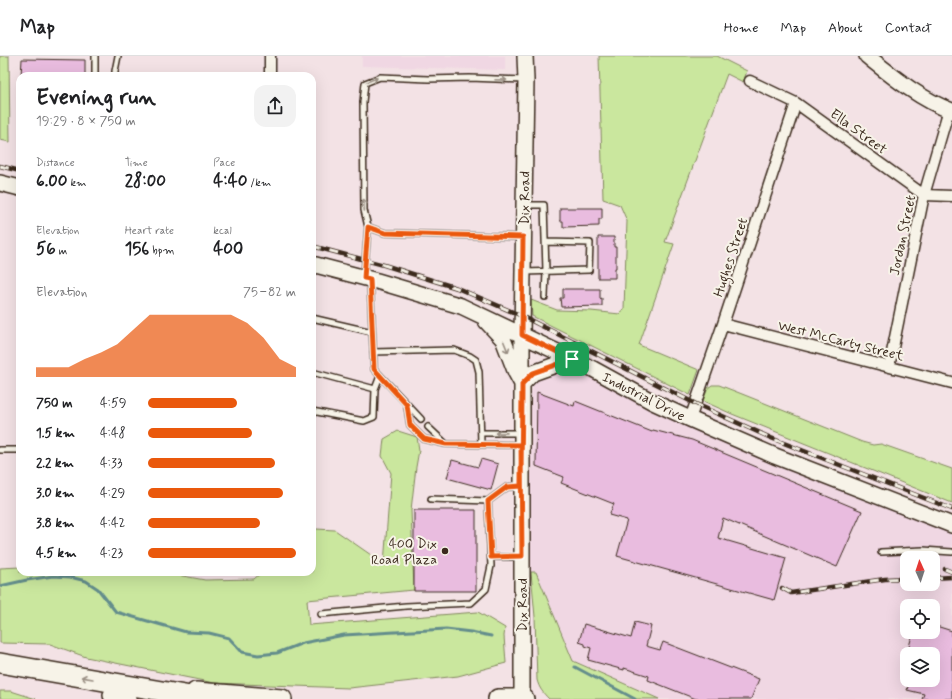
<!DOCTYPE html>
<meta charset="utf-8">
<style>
body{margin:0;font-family:Mynerve,sans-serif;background:#f2f2f2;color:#202124;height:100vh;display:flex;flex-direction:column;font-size:15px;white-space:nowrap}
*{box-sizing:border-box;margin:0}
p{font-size:13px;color:#757577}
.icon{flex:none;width:22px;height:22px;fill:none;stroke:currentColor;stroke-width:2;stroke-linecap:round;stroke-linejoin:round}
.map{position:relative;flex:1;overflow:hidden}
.side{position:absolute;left:16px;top:16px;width:300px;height:504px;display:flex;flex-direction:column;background:#fff;border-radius:12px;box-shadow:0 4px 16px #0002}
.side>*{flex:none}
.needle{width:26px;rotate:357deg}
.controls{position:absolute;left:900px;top:495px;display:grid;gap:8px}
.controls a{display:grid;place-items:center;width:40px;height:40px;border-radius:8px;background:#fff;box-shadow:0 4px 16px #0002;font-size:20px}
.pin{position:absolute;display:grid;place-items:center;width:34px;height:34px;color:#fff;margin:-17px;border-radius:8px;box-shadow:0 2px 6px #0006}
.round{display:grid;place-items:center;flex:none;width:42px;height:42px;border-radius:12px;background:#f2f2f2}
.overview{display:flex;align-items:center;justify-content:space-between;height:68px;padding:0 20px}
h1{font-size:22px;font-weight:800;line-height:30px}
.metrics{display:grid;grid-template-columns:repeat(3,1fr);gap:6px;height:68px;padding:4px 20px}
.metrics div{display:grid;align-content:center}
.metrics b{font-size:17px;font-weight:800}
.metrics small{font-size:11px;font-weight:400}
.metrics p{font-size:11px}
.chart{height:112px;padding:8px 20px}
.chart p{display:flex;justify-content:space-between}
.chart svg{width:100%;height:72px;margin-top:4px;fill:#ea580c;opacity:.7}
ul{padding:0 20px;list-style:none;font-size:13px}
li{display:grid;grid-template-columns:64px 48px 1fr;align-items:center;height:30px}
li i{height:10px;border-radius:5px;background:#ea580c}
header{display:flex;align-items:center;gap:24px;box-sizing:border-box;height:56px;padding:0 20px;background:#fff;border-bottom:1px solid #e0e0e0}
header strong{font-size:19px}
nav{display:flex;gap:22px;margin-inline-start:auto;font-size:14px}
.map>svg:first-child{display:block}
.built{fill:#f0d7e3;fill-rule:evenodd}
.green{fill:#cae79e;stroke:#82885e}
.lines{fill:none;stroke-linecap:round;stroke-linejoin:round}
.stream{stroke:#638d8c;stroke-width:3}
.building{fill:#e9bcdf;stroke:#3b2a1e}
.service-casing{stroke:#3b2a1e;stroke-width:8}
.minor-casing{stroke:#3b2a1e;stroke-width:13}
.secondary-casing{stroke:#3b2a1e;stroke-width:18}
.motorway-casing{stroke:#3b2a1e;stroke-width:22}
.service{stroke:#f7f3e8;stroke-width:5}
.minor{stroke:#f7f3e8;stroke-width:10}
.secondary{stroke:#f7f3e8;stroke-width:15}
.motorway{stroke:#f7f3e8;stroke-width:19}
.rail-casing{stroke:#3b2a1e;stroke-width:4.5}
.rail{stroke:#f7f3e8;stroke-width:3;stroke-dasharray:9;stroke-linecap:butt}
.oneway{stroke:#998e83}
.route-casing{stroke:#fff;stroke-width:8}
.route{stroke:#ea580c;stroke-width:5}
.poi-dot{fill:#3b2a1e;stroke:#f7f3e8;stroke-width:1.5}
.labels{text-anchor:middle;stroke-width:4;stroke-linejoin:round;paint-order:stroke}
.street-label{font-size:14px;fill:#3b2a1e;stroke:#f7f3e8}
.poi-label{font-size:14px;fill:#3b2a1e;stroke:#f7f3e8;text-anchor:end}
</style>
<header>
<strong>Map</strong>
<nav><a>Home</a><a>Map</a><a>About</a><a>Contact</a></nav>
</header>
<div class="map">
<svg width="952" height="643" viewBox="0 0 952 643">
<rect width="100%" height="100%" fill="#f3e2e5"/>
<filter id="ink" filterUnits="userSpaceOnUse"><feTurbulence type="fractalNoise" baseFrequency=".025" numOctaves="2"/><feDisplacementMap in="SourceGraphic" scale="8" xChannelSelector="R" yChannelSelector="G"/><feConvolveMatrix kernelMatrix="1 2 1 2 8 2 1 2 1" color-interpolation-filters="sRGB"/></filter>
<g filter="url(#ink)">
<!-- built -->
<path class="built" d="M362,0H505V14L362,10Z
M559,312H569L583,316L680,367L749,397L856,441L952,478V643H659L573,605L536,516H531L530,399L531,337L535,326L540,319ZM907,502H933V528H907ZM907,550H933V576H907ZM907,598H933V624H907Z"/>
<!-- green -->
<path class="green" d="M0,0H9L10,86L0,84Z
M599,0H717L747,15L743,26L727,18L665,186L674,188L639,289L699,314L690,339L532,260L531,244L557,254L591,255L620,258L624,253L627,165L620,149L603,143Z
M712,329H719L742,338L862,386L873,389L881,388L952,413V447L732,358L703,345L708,332Z
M398,375L417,381L419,394L416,411L411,454L414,534L307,544L309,569L478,556L505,572L504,580L506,607L458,620L349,632L214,627L86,601L50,588L0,587V512L20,511V516H170L172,518L205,524L254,523L262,516H312V476L316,473L335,474L384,508L391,417L382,400L384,383Z
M531,516H536L573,605L659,643H549C543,637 539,632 537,624L535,561Z
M0,635H11L36,643H2L0,641Z"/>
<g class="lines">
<!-- stream -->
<path class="stream" d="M0,530L27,524L53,520L70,521L86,525L98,533L116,556L186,576L209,577L229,582L242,596L258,599L277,597L303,587L344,579L446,573L471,576L491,580
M575,611L635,643"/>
</g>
<!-- building -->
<path class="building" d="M22,3L85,4V20H21Z
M560,152H602V163H599V170L563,171V165H560Z
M598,181H614V191H616V212H615V222H598Z
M563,233H600V243L602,242V250L561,251L560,242H563Z
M537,336L574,350L575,345L652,376L653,374L692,384L862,455L837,511L723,462L718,482L786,502L774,544L617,500L627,464L609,459L614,448L561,427L564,421L536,410Z
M481,403L498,408L491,434L447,422L452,404L478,411Z
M414,454H476V535H414Z
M635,566L651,570L646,590L660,594L663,586L759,623L751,643H696L648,624L649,620L624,612V614L588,604L591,592L585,590V588L579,586L584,568L631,582Z
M933,569L952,575V643H922L924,638L907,634L910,624H933V598H907L913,576H933Z"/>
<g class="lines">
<!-- service casing -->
<g class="service-casing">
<path id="service" d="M95,20V0
M115,20V15L118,0
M525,149H544L546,215L545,241
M522,181L385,177L368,171L364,154L363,46L365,27L380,21L428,23L470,22L525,24
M525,216L589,214L590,187L546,186
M364,221L368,171
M370,224L374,313L421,363
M312,262L372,276
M373,296L454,294L470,300L476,304L479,316L481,388
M312,316L375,333L380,320
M407,350L410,369L424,383L446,388L521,389
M312,355L364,365L374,361L375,333
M428,371L445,387
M481,377H520
M0,394H20
M488,445L507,431L520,430
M881,496L923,494L952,496
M491,501H520
M321,558L406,550L471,547L486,533L491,510L488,445L431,443"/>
</g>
<!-- minor casing -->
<g class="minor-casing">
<path id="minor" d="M270,20V0
M750,25L796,47L924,139L952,140
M723,268L952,327
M889,311L924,139L949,53
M690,363L723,268L796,47"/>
</g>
<!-- secondary casing -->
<g class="secondary-casing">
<path id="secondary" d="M867,0C892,20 921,44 952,55
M0,127L20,132
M312,208L377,225L461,250L593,313L653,346L690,363L775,400L952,469
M486,265L503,283L516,317L522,328L533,317L572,303
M522,643V279L526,24L525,0"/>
</g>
<!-- motorway casing -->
<g class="motorway-casing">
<path id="motorway" d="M0,607L208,643
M196,636L282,643
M113,639L127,643
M498,643H524"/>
</g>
<!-- service -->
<use href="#service" class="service"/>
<!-- minor -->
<use href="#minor" class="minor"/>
<!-- secondary -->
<use href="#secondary" class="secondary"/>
<!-- motorway -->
<use href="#motorway" class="motorway"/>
<!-- rail casing -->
<g class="rail-casing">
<path id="rail" d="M0,110L20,115
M312,190L384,209L457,232L522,260L696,348L771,382L952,453
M945,513L952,516
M933,522L952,521
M782,532L791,537L885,523L907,522"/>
</g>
<!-- rail -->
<use href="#rail" class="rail"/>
</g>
<!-- one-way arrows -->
<defs><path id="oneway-shaft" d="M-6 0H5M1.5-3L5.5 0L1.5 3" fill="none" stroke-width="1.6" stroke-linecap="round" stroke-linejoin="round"/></defs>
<g class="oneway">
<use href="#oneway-shaft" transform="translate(372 24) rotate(-22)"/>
<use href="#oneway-shaft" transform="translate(501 24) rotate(2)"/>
<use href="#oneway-shaft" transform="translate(364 149) rotate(-93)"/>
<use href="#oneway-shaft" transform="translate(506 291) rotate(68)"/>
<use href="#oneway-shaft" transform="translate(501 377) rotate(179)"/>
<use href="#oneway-shaft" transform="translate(87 622) rotate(-170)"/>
</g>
</g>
<g class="lines" filter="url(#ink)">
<!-- route casing -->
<g class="route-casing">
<path id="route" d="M572,303L522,279L523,181L385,177L368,171L364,222L370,223L374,313L407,349L410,369L424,383L446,388L521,389L522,500L491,501L488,445L507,431L521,430C521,396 522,362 522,328L533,317L572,303"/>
</g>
<!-- route -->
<use href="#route" class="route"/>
</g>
<!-- markers -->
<circle class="poi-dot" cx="445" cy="495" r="4"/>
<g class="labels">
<!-- street labels -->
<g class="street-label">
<text transform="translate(859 75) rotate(36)" y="5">Ella Street</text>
<text transform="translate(524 142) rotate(-89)" y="5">Dix Road</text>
<text transform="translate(902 179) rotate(-78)" y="5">Jordan Street</text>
<text transform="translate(730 201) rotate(-72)" y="5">Hughes Street</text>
<text transform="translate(841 284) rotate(14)" y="5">West McCarty Street</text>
<text transform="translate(644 340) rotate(27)" y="5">Industrial Drive</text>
<text transform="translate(522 549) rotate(-90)" y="5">Dix Road</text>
</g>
<!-- poi labels -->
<g class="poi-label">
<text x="437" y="492">400 Dix<tspan x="437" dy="16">Road Plaza</tspan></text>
</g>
</g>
</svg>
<div class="controls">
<a><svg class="needle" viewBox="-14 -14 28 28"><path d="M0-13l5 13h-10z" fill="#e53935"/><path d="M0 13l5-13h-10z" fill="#757577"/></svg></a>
<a><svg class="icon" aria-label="locate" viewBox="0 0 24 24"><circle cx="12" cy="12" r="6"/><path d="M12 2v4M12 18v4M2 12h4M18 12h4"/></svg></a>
<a><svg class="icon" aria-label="layers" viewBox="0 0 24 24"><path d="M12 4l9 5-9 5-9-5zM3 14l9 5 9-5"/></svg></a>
</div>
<div class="pin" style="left:572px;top:303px;background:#1e9e55"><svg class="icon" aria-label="arrive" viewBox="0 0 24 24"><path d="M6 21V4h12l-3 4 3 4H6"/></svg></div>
<section class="side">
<div class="overview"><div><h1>Evening run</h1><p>19:29 · 8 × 750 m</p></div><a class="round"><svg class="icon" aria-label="share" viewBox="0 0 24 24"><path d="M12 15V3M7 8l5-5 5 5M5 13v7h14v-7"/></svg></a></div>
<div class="metrics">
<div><p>Distance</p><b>6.00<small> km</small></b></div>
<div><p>Time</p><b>28:00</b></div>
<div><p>Pace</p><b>4:40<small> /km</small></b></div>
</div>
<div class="metrics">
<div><p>Elevation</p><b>56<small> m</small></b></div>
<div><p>Heart rate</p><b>156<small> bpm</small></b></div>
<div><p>kcal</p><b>400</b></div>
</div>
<div class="chart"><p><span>Elevation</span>75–82 m</p>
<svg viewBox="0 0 160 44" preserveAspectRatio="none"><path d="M0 44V38L10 38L20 38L30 33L40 29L50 24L60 15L70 6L80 6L90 6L100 6L110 6L120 6L130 11L140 20L150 33L160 38V44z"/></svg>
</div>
<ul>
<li><b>750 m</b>4:59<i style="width:60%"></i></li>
<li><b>1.5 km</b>4:48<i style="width:70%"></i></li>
<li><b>2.2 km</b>4:33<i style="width:86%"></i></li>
<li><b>3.0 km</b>4:29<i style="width:91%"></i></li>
<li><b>3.8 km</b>4:42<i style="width:76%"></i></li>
<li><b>4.5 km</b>4:23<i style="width:100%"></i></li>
</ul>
</section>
</div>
